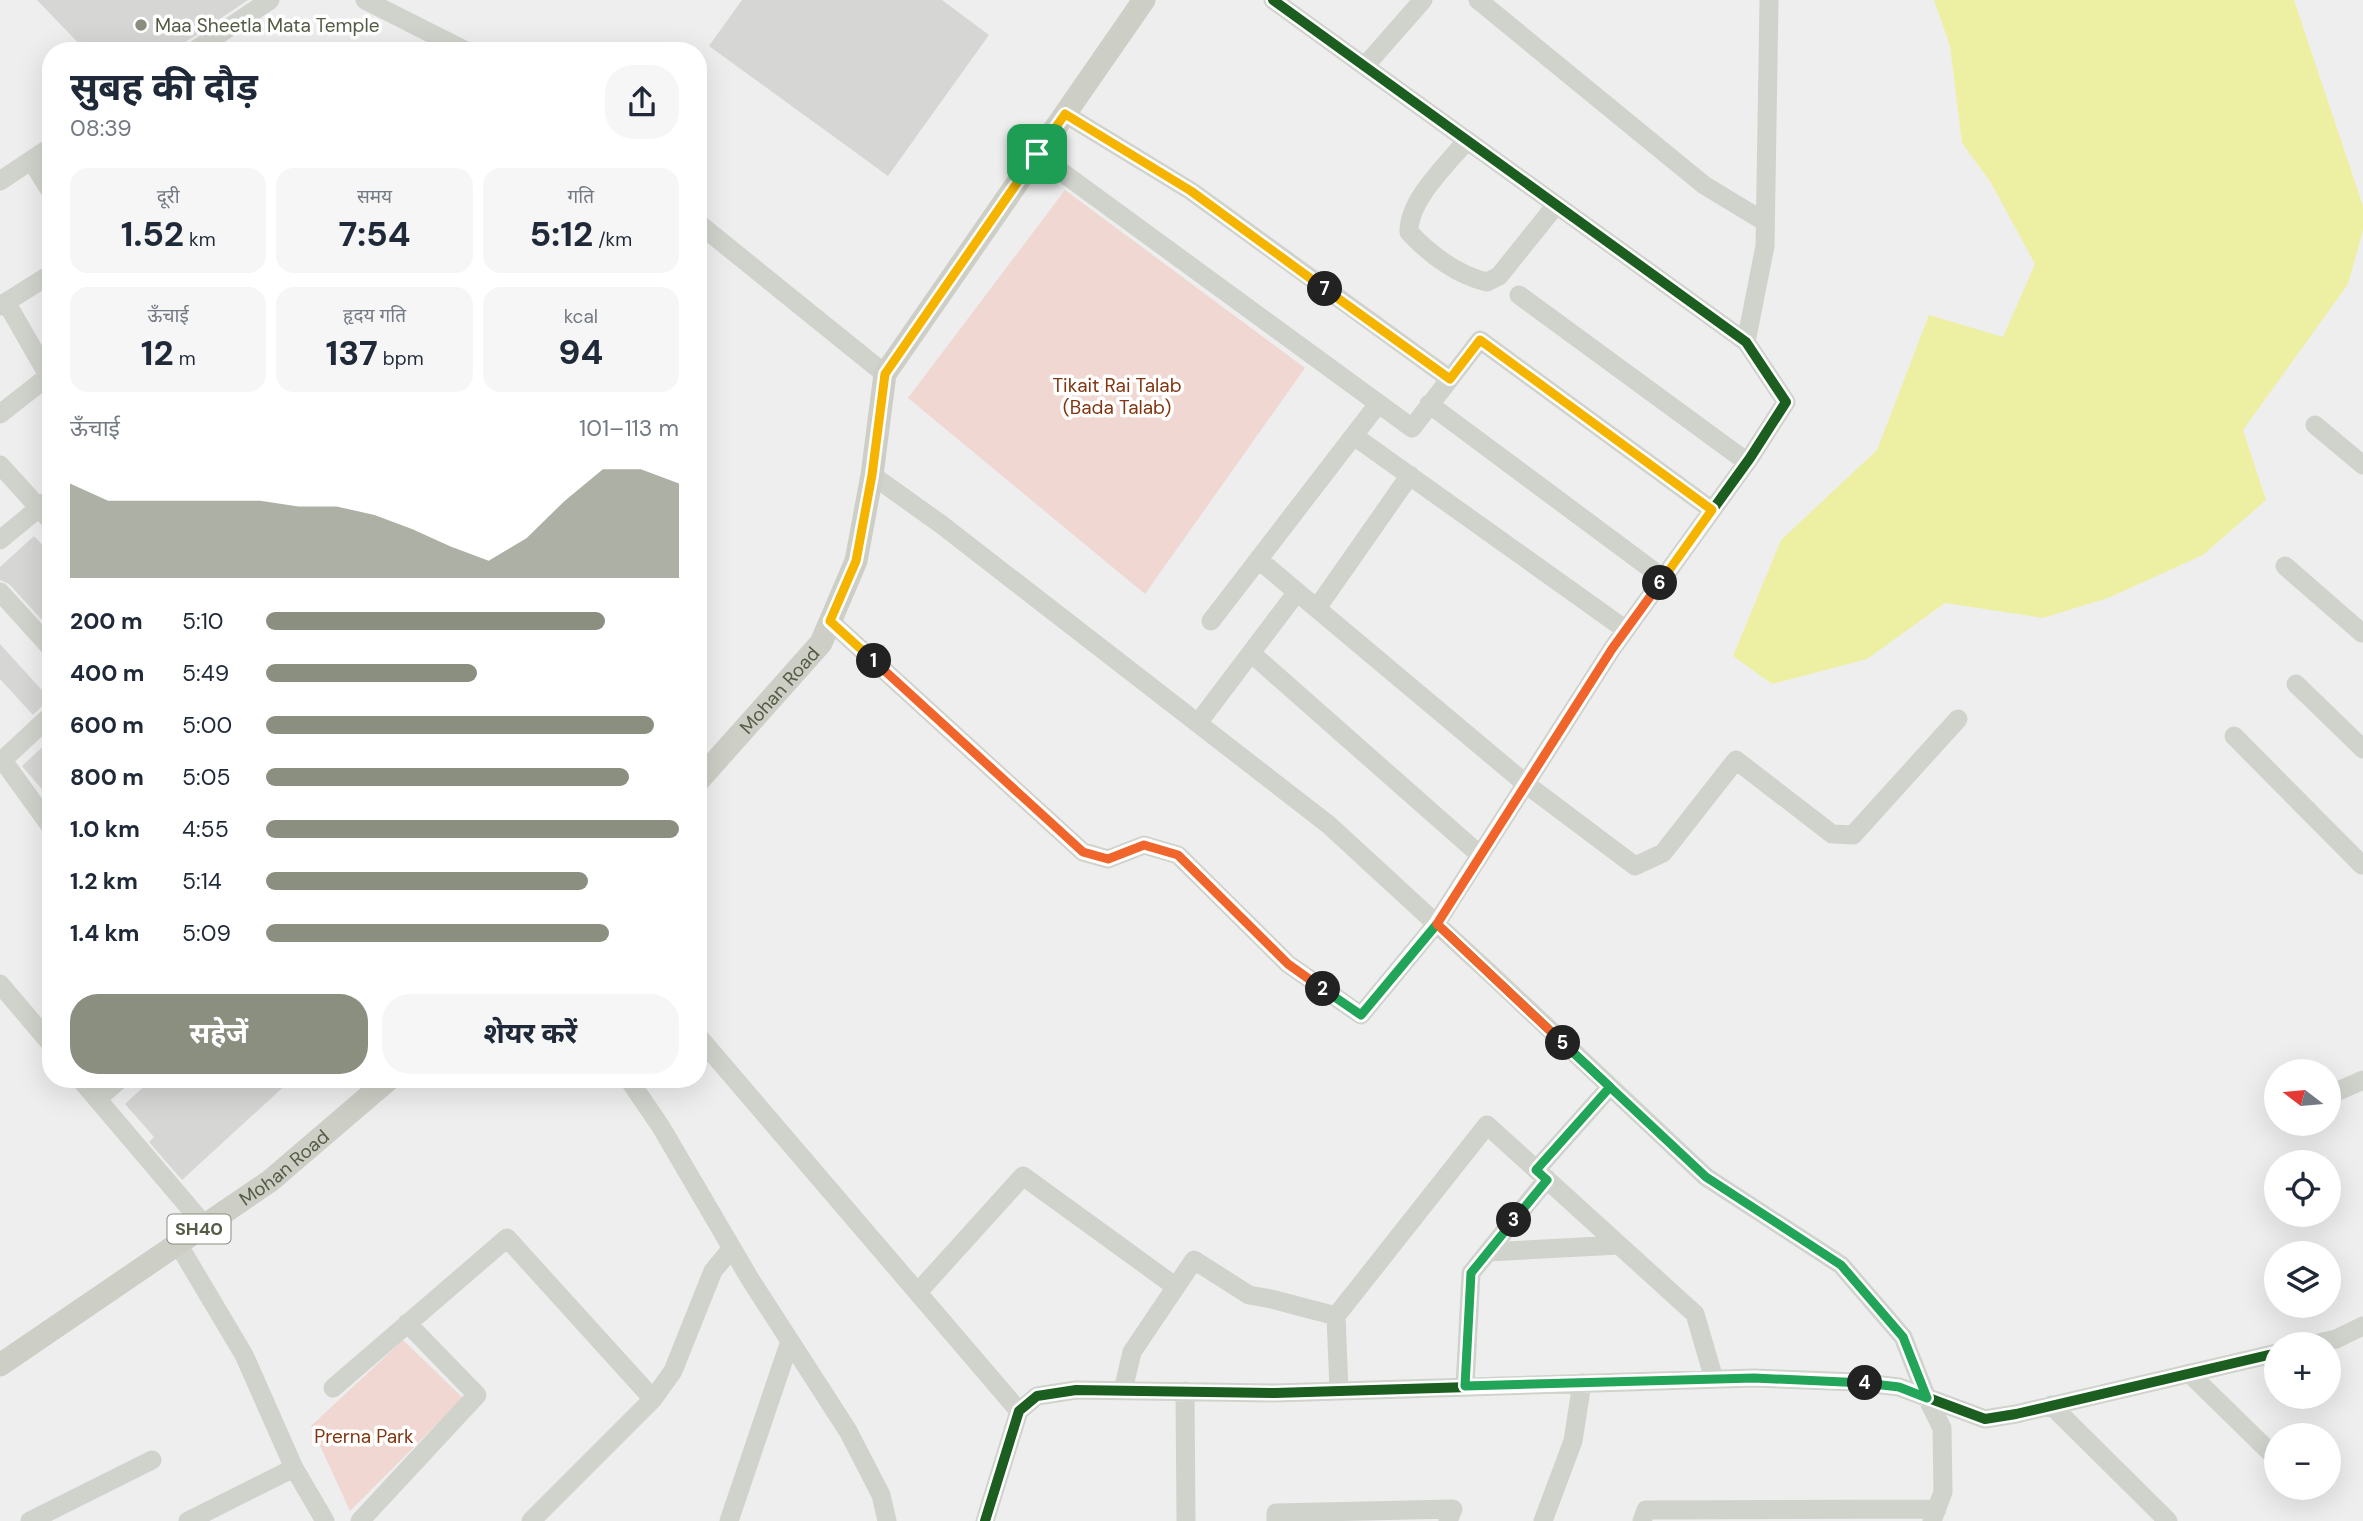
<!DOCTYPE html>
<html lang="hi">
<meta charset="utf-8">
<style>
body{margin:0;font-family:"DM Sans","Noto Sans Devanagari",sans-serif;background:#f6f6f7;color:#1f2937;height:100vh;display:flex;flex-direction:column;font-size:26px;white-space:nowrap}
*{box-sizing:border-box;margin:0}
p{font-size:23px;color:#747a83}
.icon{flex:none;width:38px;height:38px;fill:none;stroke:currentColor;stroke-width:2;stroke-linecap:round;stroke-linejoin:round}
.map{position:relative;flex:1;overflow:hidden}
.panel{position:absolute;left:42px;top:42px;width:665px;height:1046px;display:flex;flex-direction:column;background:#fff;border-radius:28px;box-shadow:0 7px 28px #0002}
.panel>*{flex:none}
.needle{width:46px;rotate:286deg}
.tools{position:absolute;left:2264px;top:1059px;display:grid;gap:14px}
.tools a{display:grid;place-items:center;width:77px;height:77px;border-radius:50%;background:#fff;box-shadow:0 7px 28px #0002;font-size:35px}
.pin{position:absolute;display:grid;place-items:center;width:60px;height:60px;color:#fff;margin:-30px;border-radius:14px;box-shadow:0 4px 10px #0006}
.km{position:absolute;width:35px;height:35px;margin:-18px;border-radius:50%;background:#222;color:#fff;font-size:19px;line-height:35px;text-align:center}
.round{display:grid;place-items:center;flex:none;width:74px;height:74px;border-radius:28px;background:#f6f6f7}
.summary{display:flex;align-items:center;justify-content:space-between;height:119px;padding:0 28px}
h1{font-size:38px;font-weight:700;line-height:52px}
.stats{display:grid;grid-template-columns:repeat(3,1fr);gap:10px;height:119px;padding:7px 28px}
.stats div{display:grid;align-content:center;border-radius:18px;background:#f6f6f7;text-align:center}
.stats b{font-size:35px;font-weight:700}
.stats small{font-size:19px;font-weight:400}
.stats p{font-size:19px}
.chart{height:196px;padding:14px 28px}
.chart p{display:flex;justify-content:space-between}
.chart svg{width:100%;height:126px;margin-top:7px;fill:#8b8f80;opacity:.7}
.button{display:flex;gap:14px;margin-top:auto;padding:14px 28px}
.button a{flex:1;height:80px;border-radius:28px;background:#8b8f80;color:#fff;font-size:28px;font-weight:700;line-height:80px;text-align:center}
.button a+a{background:#f6f6f7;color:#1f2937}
ul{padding:0 28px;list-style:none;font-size:23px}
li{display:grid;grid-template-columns:112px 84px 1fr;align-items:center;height:52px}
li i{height:18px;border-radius:9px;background:#8b8f80}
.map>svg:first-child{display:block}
.green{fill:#f0d7d1}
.water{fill:#edf0a3}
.building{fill:#d6d7d4}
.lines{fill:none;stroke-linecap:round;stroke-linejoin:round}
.minor{stroke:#d0d3cc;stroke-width:19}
.major{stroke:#cdcfc7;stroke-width:23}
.cycleway-casing{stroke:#fff;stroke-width:15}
.cycleway{stroke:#1b5e20;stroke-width:10}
.split-1-casing{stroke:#fff;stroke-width:14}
.split-2-casing{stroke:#fff;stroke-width:14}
.split-3-casing{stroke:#fff;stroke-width:14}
.split-4-casing{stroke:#fff;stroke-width:14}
.split-5-casing{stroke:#fff;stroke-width:14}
.split-6-casing{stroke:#fff;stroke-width:14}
.split-7-casing{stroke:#fff;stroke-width:14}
.split-8-casing{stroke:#fff;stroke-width:14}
.split-1{stroke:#f5b400;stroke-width:9}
.split-2{stroke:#f0652b;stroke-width:9}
.split-3{stroke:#22a559;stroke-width:9}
.split-4{stroke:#22a559;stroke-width:9}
.split-5{stroke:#22a559;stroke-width:9}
.split-6{stroke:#f0652b;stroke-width:9}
.split-7{stroke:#f5b400;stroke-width:9}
.split-8{stroke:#f5b400;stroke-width:9}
.poi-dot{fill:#8b8f80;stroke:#fff;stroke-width:2.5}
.labels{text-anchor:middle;stroke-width:7;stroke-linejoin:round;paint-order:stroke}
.shield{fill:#fff;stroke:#888d7d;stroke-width:2}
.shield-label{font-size:18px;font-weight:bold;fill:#555c45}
.poi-label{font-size:19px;fill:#555c45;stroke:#fff;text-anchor:start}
.park-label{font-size:19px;fill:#813611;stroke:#fff}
.street-label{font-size:19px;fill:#555c45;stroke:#fff}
</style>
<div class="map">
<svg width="2363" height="1521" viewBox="0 0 2363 1521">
<rect width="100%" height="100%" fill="#eeeeef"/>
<!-- green -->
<path class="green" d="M1065,190L1305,368L1145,594L908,398Z
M403,1340L463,1398L350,1511L311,1426Z"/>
<!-- water -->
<path class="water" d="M1934,0H2294L2363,206V230L2348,284L2243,430L2266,500L2203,555L2108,598L2043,618L1945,603L1867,659L1772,684L1733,656L1781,540L1877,450L1929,315L2003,337L2035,264L1991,183L1962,143L1950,46Z"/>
<!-- building -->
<path class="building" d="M37,0H248L187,41L182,51H86Z
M742,0H942L989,35L888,176L709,46Z
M34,536L51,554V630L9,584L0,580V567Z
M0,644L50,699L33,715L0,679Z
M51,739V800L22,766Z
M151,1080H291L182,1180L149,1142L154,1137L125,1104Z"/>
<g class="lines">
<!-- minor -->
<path class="minor" d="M365,0L466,51
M1478,0L1704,185L1765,222
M194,51L270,0
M1365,66L1423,0
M1065,114L1191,191L1450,379
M1467,140C1447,165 1408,200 1409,232C1429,254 1457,275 1487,282L1499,276L1556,205
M1037,154L1412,428L1480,340L1712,510
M31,160L51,192
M0,181L51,147
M698,223L885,374
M1519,295L1747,462
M6,302L48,375
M0,306L51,274
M1746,342L1765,246L1769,0
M1429,404L1663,578
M0,414L51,374
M2315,425L2363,465
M1354,436L1626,630
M0,465L51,521
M872,475L942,525L1329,825L1494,977L1706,1177L1841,1265L1903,1337L1927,1398L1942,1428L1943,1492L1932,1521
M0,540L51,498
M1259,560L1526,784L1635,866L1663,853L1736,760L1832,834L1853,835L1958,719
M2285,566L2362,633L2363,632
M0,592L51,648
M1317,608L1410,475
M830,621L1083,852L1108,859L1144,845L1178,855L1288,964L1361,1015L1436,924L1612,649L1750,458L1786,402L1746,342L1273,0
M1211,621L1378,404
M1251,653L1480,855
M2296,684L2363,749
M51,715L6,757L4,762L51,827
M1198,723L1297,592
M2234,736L2362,865L2363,863
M0,984L51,1044
M698,1036L1019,1411
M81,1080L205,1226
M629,1080L661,1127L750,1279L848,1431L881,1495L887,1521
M2329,1095L2363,1080
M97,1099L119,1080
M1536,1170L1610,1087
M178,1244L244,1355L294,1468L325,1521
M1488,1252L1619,1245
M918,1292L1023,1176L1176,1287
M2315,1344L2336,1339L2363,1326
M2189,1373L2277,1459
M1465,1386L1471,1273L1547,1179
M333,1388L507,1238L653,1399
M1123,1390L1132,1352L1194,1260L1249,1295L1271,1299L1336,1316
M1339,1390L1336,1316L1487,1125L1695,1314L1714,1379
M1185,1391L1186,1521
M2051,1405L2168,1521
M30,1521L152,1460
M188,1521L294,1468
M360,1521L477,1395L407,1323
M531,1521L653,1399L673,1371L713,1271L732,1248
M729,1521L790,1341
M985,1521L1019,1411L1037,1396L1076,1390L1275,1393L1754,1378L1856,1382L1899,1387L1985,1419L2016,1414L2277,1353
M1276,1521V1513L1453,1509L1448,1521
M1543,1521L1573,1441L1582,1383
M1642,1521L1646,1510L1937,1509"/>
<!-- major -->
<g class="major">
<path id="s1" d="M698,781L821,643L856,561L872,475L885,374L1144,0"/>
<path id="s2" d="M0,1365L270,1181L388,1080"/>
</g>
<!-- cycleway casing -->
<g class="cycleway-casing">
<path id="cycleway" d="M830,621L1083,852L1108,859L1144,845L1178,855L1288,964L1361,1015L1436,924L1612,649L1750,458L1786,402L1746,342L1273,0
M985,1521L1019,1411L1037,1396L1076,1390L1275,1393L1754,1378L1856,1382L1899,1387L1985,1419L2016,1414L2277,1353"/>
</g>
<!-- cycleway -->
<use href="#cycleway" class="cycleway"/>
</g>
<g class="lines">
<!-- split-1 casing -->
<g class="split-1-casing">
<path id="split-1" d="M874,661L830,621L856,561L872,475L885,374L1037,154"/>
</g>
<!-- split-2 casing -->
<g class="split-2-casing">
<path id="split-2" d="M874,661L1083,852L1108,859L1144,845L1178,855L1288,964L1323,989"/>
</g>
<!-- split-3 casing -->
<g class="split-3-casing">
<path id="split-3" d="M1323,989L1361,1015L1437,924L1610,1087L1536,1170L1547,1180L1514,1220"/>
</g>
<!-- split-4 casing -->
<g class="split-4-casing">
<path id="split-4" d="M1514,1220L1471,1273L1465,1386L1754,1378L1865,1383"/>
</g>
<!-- split-5 casing -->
<g class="split-5-casing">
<path id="split-5" d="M1563,1043L1706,1177L1841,1265L1903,1337L1927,1398L1899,1387L1865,1383"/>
</g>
<!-- split-6 casing -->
<g class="split-6-casing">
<path id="split-6" d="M1563,1043L1437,924L1612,649L1660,583"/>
</g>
<!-- split-7 casing -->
<g class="split-7-casing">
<path id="split-7" d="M1325,289L1450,379L1480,340L1712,510L1660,583"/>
</g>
<!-- split-8 casing -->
<g class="split-8-casing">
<path id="split-8" d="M1037,154L1065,114L1191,191L1325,289"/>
</g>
<!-- split-1 -->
<use href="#split-1" class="split-1"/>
<!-- split-2 -->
<use href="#split-2" class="split-2"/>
<!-- split-3 -->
<use href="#split-3" class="split-3"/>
<!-- split-4 -->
<use href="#split-4" class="split-4"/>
<!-- split-5 -->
<use href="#split-5" class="split-5"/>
<!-- split-6 -->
<use href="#split-6" class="split-6"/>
<!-- split-7 -->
<use href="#split-7" class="split-7"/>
<!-- split-8 -->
<use href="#split-8" class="split-8"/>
</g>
<!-- markers -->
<circle class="poi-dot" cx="141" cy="25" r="7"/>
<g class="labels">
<!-- shield labels -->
<rect class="shield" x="167.5" y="1214.5" width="63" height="29" rx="5"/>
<g class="shield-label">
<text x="199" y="1235">SH40</text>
</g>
<!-- poi labels -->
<g class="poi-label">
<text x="155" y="32">Maa Sheetla Mata Temple</text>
</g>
<!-- park labels -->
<g class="park-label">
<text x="1117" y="392">Tikait Rai Talab<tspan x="1117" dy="22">(Bada Talab)</tspan></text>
<text x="364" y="1443">Prerna Park</text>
</g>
<!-- street labels -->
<g class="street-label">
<text dy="7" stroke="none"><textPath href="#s1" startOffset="122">Mohan Road</textPath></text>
<text dy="7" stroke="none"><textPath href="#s2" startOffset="346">Mohan Road</textPath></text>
</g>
</g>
</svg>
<div class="tools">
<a><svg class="needle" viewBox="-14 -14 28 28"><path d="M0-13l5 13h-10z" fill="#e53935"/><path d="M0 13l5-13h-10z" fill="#747a83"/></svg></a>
<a><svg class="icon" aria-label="locate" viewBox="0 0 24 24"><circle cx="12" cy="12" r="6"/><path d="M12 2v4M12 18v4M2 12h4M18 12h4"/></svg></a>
<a><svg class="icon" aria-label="layers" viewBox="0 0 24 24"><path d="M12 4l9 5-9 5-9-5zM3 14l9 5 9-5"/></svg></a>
<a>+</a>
<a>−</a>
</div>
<div class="pin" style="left:1037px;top:154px;background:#1e9e55"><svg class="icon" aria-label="arrive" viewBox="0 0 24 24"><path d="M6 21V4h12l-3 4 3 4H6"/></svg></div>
<b class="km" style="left:874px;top:661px">1</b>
<b class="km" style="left:1323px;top:989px">2</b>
<b class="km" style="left:1514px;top:1220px">3</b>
<b class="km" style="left:1865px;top:1383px">4</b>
<b class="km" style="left:1563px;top:1043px">5</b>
<b class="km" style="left:1660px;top:583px">6</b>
<b class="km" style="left:1325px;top:289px">7</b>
<section class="panel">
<div class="summary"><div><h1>सुबह की दौड़</h1><p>08:39</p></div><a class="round"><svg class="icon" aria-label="share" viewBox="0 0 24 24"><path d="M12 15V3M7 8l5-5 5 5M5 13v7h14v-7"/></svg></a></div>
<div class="stats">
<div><p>दूरी</p><b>1.52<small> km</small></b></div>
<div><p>समय</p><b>7:54</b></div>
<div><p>गति</p><b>5:12<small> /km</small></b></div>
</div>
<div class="stats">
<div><p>ऊँचाई</p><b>12<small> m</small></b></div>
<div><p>हृदय गति</p><b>137<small> bpm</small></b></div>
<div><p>kcal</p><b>94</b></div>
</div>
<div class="chart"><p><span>ऊँचाई</span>101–113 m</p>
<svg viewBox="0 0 160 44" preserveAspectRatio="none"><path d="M0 44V11L10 17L20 17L30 17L40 17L50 17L60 19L70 19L80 22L90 27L100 33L110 38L120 30L130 17L140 6L150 6L160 11V44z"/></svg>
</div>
<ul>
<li><b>200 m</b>5:10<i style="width:82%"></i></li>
<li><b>400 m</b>5:49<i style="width:51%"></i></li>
<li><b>600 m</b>5:00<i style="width:94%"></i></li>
<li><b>800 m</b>5:05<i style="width:88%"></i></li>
<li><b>1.0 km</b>4:55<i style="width:100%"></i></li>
<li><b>1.2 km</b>5:14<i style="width:78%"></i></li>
<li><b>1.4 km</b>5:09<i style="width:83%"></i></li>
</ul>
<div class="button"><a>सहेजें</a><a>शेयर करें</a></div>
</section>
</div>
